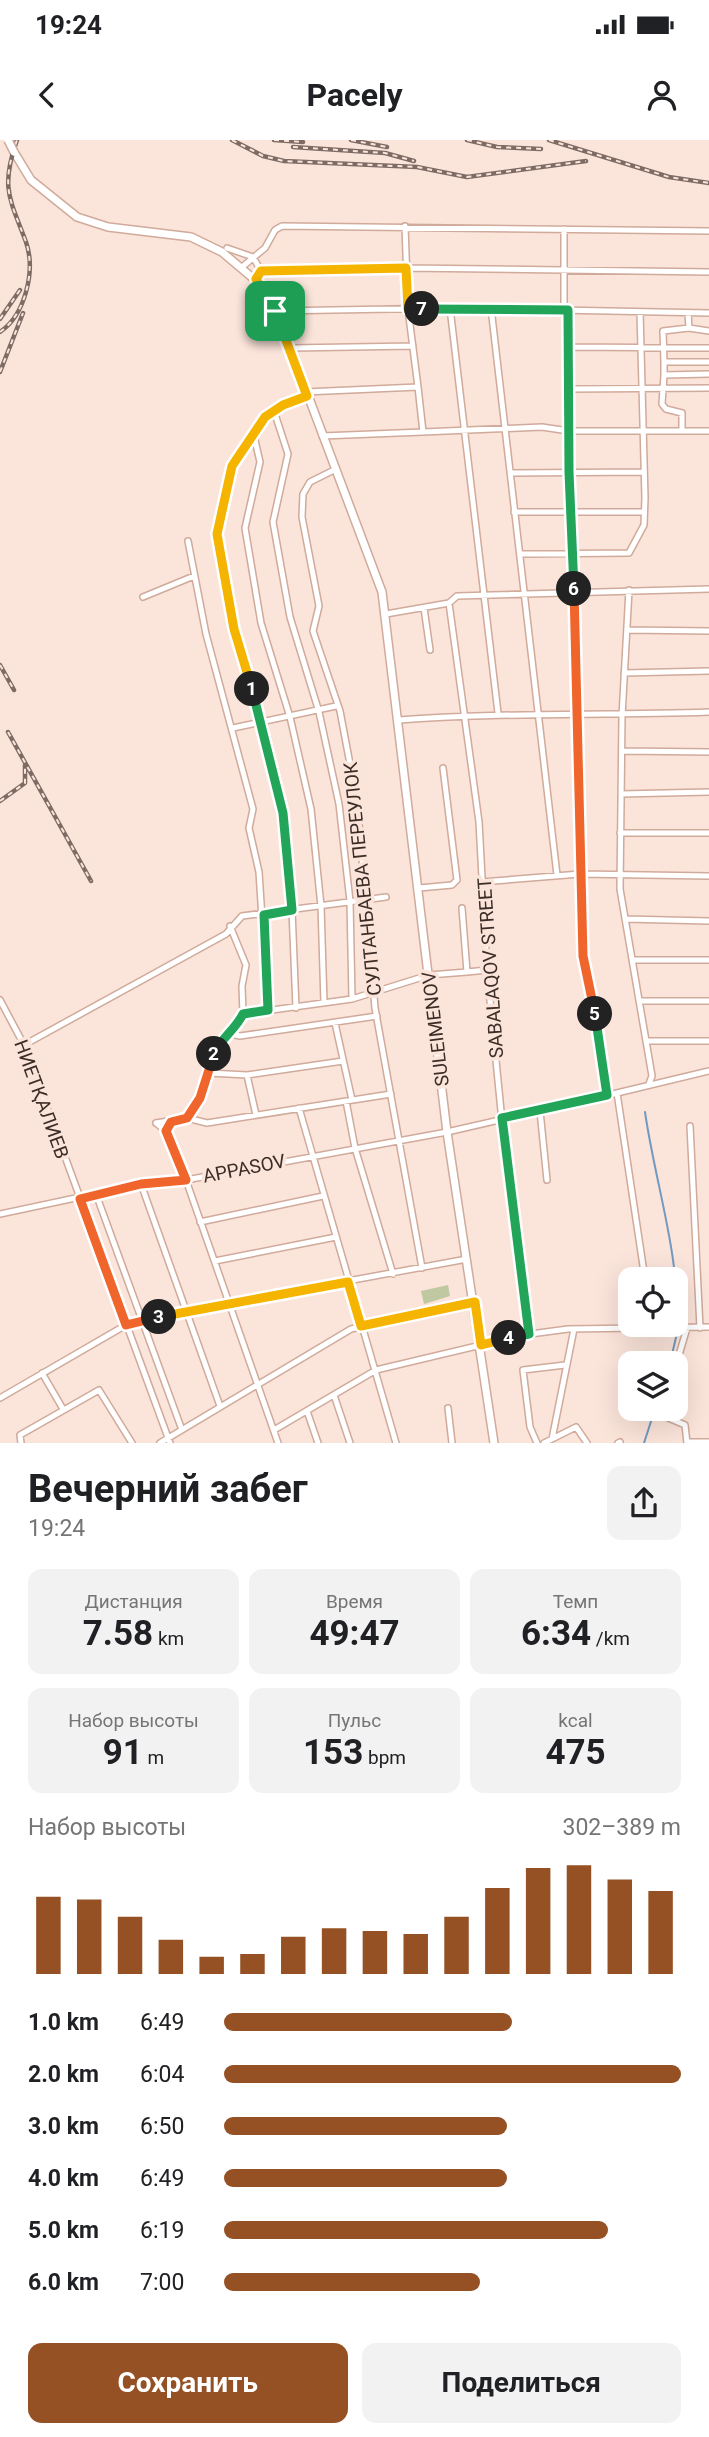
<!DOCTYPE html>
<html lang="ru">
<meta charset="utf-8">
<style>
body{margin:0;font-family:Roboto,sans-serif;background:#f2f2f2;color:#202124;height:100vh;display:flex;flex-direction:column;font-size:26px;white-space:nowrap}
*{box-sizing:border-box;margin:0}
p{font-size:23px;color:#757577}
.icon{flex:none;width:38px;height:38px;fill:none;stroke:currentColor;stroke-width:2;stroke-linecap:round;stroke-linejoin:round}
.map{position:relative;height:1303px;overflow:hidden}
.drawer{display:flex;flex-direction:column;background:#fff;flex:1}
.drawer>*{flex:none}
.fabs{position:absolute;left:618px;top:1127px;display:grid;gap:14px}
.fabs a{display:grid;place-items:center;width:70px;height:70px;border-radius:14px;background:#fff;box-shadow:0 7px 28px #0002;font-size:35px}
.pin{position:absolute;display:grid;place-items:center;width:60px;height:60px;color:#fff;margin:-30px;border-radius:14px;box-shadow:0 4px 10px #0006}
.km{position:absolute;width:35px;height:35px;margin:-18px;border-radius:50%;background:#222;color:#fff;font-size:19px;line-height:35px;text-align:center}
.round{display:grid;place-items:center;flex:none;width:74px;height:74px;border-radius:14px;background:#f2f2f2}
.summary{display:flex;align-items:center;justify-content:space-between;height:119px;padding:0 28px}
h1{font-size:38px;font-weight:700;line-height:52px}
.stats{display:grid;grid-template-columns:repeat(3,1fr);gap:10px;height:119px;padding:7px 28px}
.stats div{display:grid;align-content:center;border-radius:14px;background:#f2f2f2;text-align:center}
.stats b{font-size:35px;font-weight:700}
.stats small{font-size:19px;font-weight:400}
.stats p{font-size:19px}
.chart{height:196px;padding:14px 28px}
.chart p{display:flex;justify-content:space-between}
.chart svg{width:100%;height:126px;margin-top:7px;stroke:#955123;stroke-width:6}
.cta{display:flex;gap:14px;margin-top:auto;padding:14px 28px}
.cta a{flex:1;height:80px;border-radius:14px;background:#955123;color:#fff;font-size:28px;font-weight:700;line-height:80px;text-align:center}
.cta a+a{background:#f2f2f2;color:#202124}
ul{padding:0 28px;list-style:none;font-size:23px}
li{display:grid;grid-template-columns:112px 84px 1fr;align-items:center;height:52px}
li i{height:18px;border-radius:9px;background:#955123}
.status{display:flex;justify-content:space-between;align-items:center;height:49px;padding:0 35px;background:#fff;direction:ltr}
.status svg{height:19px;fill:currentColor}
header{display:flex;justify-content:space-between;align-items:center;height:91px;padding:0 28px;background:#fff;font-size:32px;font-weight:700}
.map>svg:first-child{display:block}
.green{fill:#bfc8a1}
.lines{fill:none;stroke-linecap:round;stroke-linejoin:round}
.stream{stroke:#729ac0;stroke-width:2}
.minor-casing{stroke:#d0aa9b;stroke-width:8}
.major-casing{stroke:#d0aa9b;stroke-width:10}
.minor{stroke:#fff;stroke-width:5}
.major{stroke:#fff;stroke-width:7}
.rail-casing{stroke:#7d6b64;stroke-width:4.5}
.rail{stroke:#fbe4da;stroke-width:2;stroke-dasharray:5;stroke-linecap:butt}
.major-bridge-casing{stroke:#d0aa9b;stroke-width:10;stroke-linecap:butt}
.major-bridge{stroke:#fff;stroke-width:7}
.split-1-casing{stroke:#fff;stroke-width:14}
.split-2-casing{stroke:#fff;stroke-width:14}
.split-3-casing{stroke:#fff;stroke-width:14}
.split-4-casing{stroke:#fff;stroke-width:14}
.split-5-casing{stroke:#fff;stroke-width:14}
.split-6-casing{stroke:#fff;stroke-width:14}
.split-7-casing{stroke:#fff;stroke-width:14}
.split-8-casing{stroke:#fff;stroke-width:14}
.split-1{stroke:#f5b400;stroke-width:9}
.split-2{stroke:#22a559;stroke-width:9}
.split-3{stroke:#f0652b;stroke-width:9}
.split-4{stroke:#f5b400;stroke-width:9}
.split-5{stroke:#22a559;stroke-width:9}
.split-6{stroke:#f0652b;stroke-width:9}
.split-7{stroke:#22a559;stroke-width:9}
.split-8{stroke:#f5b400;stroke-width:9}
.labels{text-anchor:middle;stroke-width:7;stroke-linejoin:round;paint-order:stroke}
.street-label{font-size:19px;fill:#3c2d27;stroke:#fbe4da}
</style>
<div class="status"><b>19:24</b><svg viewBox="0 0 49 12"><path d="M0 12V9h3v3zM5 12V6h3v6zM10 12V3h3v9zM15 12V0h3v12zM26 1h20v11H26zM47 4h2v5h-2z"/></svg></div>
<header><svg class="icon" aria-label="back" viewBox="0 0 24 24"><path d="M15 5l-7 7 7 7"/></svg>Pacely<svg class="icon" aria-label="person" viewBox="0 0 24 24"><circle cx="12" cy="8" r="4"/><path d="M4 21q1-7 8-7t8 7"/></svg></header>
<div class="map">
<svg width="709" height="1303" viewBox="0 0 709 1303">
<rect width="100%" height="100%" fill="#fbe4da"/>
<!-- green -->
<path class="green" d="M448,1145L450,1156L424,1164L421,1151Z"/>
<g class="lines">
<!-- stream -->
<path class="stream" d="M645,972C655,1042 679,1111 677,1183
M670,1223L677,1193
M644,1303L655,1269"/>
<!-- minor casing -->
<g class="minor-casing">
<path id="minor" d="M564,89V170
M227,108L253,117L261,131L256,139
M242,127L265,108L275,90L282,86L709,91
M261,131L406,128L709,132
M450,168L498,573
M491,168L557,735
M568,170L569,332L572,372L583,815L607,955
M275,171L450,168L709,173
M689,188L709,191
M569,207L709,208
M290,208L413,206
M664,222L663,191L689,188L688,173
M709,222H664V235L709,234
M664,235L662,264L666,269L682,273V291
M418,247L423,292L542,287L569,291H709
M569,249L709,248
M305,252L418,247L408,169L405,86
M307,256C282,265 268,273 254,296L260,322L245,388L261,483L290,577L311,669L321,766L324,863
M274,271L288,314L273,382L290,477L319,572L339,664L350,761L352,859
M254,296L231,326L217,394L234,489L263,582L283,673L292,770L296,868
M322,296L423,292
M334,330L310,342L303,354L302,377L319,466L313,491L340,571L357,661L375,868L422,1128
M510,333L644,332
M514,372H644
M188,401L206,494L253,669L249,688L259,732L268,871
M520,414L629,413L644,385L645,358L640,172
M629,450L622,576L620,749L646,901H709
M143,457L194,436
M449,463L479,682L487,830L505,1011L529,1193
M424,468L430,510
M386,474L449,463L457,456L709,449
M627,490L709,491
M624,533L709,531
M399,580C502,572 605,576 709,572
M233,588L336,566
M622,611L709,612
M621,654L709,652
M620,693H709
M481,742L580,734L709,736
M419,748L452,745L457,740L443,628
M462,768L467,832L487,830
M625,779L709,781
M633,820H709
M0,860L24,905L170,1303
M639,861H709
M243,874L352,859L429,835L467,832
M335,883L352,960
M230,894L240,896L377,876
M646,901L652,936L649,944
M24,905L226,794L242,776L386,757
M209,933L247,935L343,921
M247,935L256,975
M617,953L709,931
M346,961L355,1008L393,1134
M299,968L396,1303
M540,971L547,1040
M187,978L200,958L220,903L225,894L237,886L243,874L242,846L246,825L230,786
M156,983L166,991L186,1040L278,1303
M156,983L187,978L207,983L391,954
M690,986L700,1188
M141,1044L220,1266
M96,1054L182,1290
M0,1074L141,1044L186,1040L447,992L617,953L645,1139
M200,1082L323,1056
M215,1121L336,1097
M676,1225L687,1188
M42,1233L63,1269
M334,1255L350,1303
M0,1258L126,1185L185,1171L467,1119
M448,1268L452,1303
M662,1269L666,1277L685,1285L687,1303
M307,1271L318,1303
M274,1290L376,1230L523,1195L568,1189L709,1187
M552,1299L576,1287L587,1303
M687,1302H709
M21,1303L20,1295L99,1250L132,1303
M160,1303L351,1189L475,1162
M537,1303L530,1287L523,1230L565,1225
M544,1303L552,1299L574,1189
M618,1303L620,1302"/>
</g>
<!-- major casing -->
<g class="major-casing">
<path id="major" d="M14,12L31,40L77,77L108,87L191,97L222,112L261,145L289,205L382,452L447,992L494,1303"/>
</g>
<!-- minor -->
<use href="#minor" class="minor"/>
<!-- major -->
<use href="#major" class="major"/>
<!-- rail casing -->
<g class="rail-casing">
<path id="rail" d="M232,0L263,16L284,21L417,27L467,37L586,21
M274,0L303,2
M351,0L387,7
M467,0L497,7L541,9
M549,0L669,37L709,43
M293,7L385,13L414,21
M0,179L20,150
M0,192C25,175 36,131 26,102C10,59 0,48 17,0
M0,232L23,173
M0,525L14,550
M8,592L91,741
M0,661L25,643V625"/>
</g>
<!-- rail -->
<use href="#rail" class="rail"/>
<!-- major-bridge casing -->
<g class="major-bridge-casing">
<path id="major-bridge" d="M8,0L14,12"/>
</g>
<!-- major-bridge -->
<use href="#major-bridge" class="major-bridge"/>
</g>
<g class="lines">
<!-- split-1 casing -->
<g class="split-1-casing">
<path id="split-1" d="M252,549L234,489L217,394L232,326L265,277L283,265L307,256L275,171"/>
</g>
<!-- split-2 casing -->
<g class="split-2-casing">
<path id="split-2" d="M214,914C222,897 235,890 243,874L268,870L264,775L292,770L283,673L252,549"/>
</g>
<!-- split-3 casing -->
<g class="split-3-casing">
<path id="split-3" d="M159,1177L126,1185L80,1059L141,1044L186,1040L166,991L171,982L187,978L200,958L214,914"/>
</g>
<!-- split-4 casing -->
<g class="split-4-casing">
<path id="split-4" d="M159,1177L348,1142L361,1186L475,1162L481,1205L509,1198"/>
</g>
<!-- split-5 casing -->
<g class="split-5-casing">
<path id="split-5" d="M509,1198L529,1194L502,978L607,955L595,874"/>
</g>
<!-- split-6 casing -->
<g class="split-6-casing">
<path id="split-6" d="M574,449L583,816L595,874"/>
</g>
<!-- split-7 casing -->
<g class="split-7-casing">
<path id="split-7" d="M422,169L568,170L569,332L574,449"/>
</g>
<!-- split-8 casing -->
<g class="split-8-casing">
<path id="split-8" d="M275,171L256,139L261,131L406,128L408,169H422"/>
</g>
<!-- split-1 -->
<use href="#split-1" class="split-1"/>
<!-- split-2 -->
<use href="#split-2" class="split-2"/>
<!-- split-3 -->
<use href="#split-3" class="split-3"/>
<!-- split-4 -->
<use href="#split-4" class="split-4"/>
<!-- split-5 -->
<use href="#split-5" class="split-5"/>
<!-- split-6 -->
<use href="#split-6" class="split-6"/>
<!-- split-7 -->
<use href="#split-7" class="split-7"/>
<!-- split-8 -->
<use href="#split-8" class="split-8"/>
</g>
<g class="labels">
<!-- street labels -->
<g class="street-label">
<text transform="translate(362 739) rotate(-96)" y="7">СУЛТАНБАЕВА ПЕРЕУЛОК</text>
<text transform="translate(490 828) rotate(-94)" y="7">SABALAQOV STREET</text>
<text transform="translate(435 889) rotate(-97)" y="7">SULEIMENOV</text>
<text transform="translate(42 959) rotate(70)" y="7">НИЕТҚАЛИЕВ</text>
<text transform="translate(244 1028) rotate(-11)" y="7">APPASOV</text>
</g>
</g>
</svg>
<div class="fabs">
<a><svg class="icon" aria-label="locate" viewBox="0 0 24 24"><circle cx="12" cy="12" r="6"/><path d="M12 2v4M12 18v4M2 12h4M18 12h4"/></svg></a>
<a><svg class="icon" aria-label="layers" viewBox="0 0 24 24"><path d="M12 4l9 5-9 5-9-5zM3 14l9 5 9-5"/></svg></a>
</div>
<div class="pin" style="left:275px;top:171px;background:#1e9e55"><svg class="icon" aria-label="arrive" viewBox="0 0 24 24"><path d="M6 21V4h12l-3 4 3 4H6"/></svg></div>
<b class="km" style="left:252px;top:549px">1</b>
<b class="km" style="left:214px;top:914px">2</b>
<b class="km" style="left:159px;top:1177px">3</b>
<b class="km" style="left:509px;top:1198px">4</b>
<b class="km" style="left:595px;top:874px">5</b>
<b class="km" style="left:574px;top:449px">6</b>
<b class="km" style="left:422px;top:169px">7</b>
</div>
<section class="drawer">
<div class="summary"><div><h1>Вечерний забег</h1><p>19:24</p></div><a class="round"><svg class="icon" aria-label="share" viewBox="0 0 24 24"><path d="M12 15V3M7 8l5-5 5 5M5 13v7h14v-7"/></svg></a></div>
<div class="stats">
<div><p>Дистанция</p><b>7.58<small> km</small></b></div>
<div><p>Время</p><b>49:47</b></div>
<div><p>Темп</p><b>6:34<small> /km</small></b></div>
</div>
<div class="stats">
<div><p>Набор высоты</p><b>91<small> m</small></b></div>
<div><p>Пульс</p><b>153<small> bpm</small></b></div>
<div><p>kcal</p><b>475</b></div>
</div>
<div class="chart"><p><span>Набор высоты</span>302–389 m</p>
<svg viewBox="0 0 160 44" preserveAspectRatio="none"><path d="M5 44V17M15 44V18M25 44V24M35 44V32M45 44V38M55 44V37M65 44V31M75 44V28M85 44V29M95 44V30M105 44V24M115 44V14M125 44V7M135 44V6M145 44V11M155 44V15"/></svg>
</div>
<ul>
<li><b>1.0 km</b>6:49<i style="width:63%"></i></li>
<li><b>2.0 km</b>6:04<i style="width:100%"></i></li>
<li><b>3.0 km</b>6:50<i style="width:62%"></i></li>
<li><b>4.0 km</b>6:49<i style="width:62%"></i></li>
<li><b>5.0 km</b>6:19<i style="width:84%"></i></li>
<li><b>6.0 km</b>7:00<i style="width:56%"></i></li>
</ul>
<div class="cta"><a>Сохранить</a><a>Поделиться</a></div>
</section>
